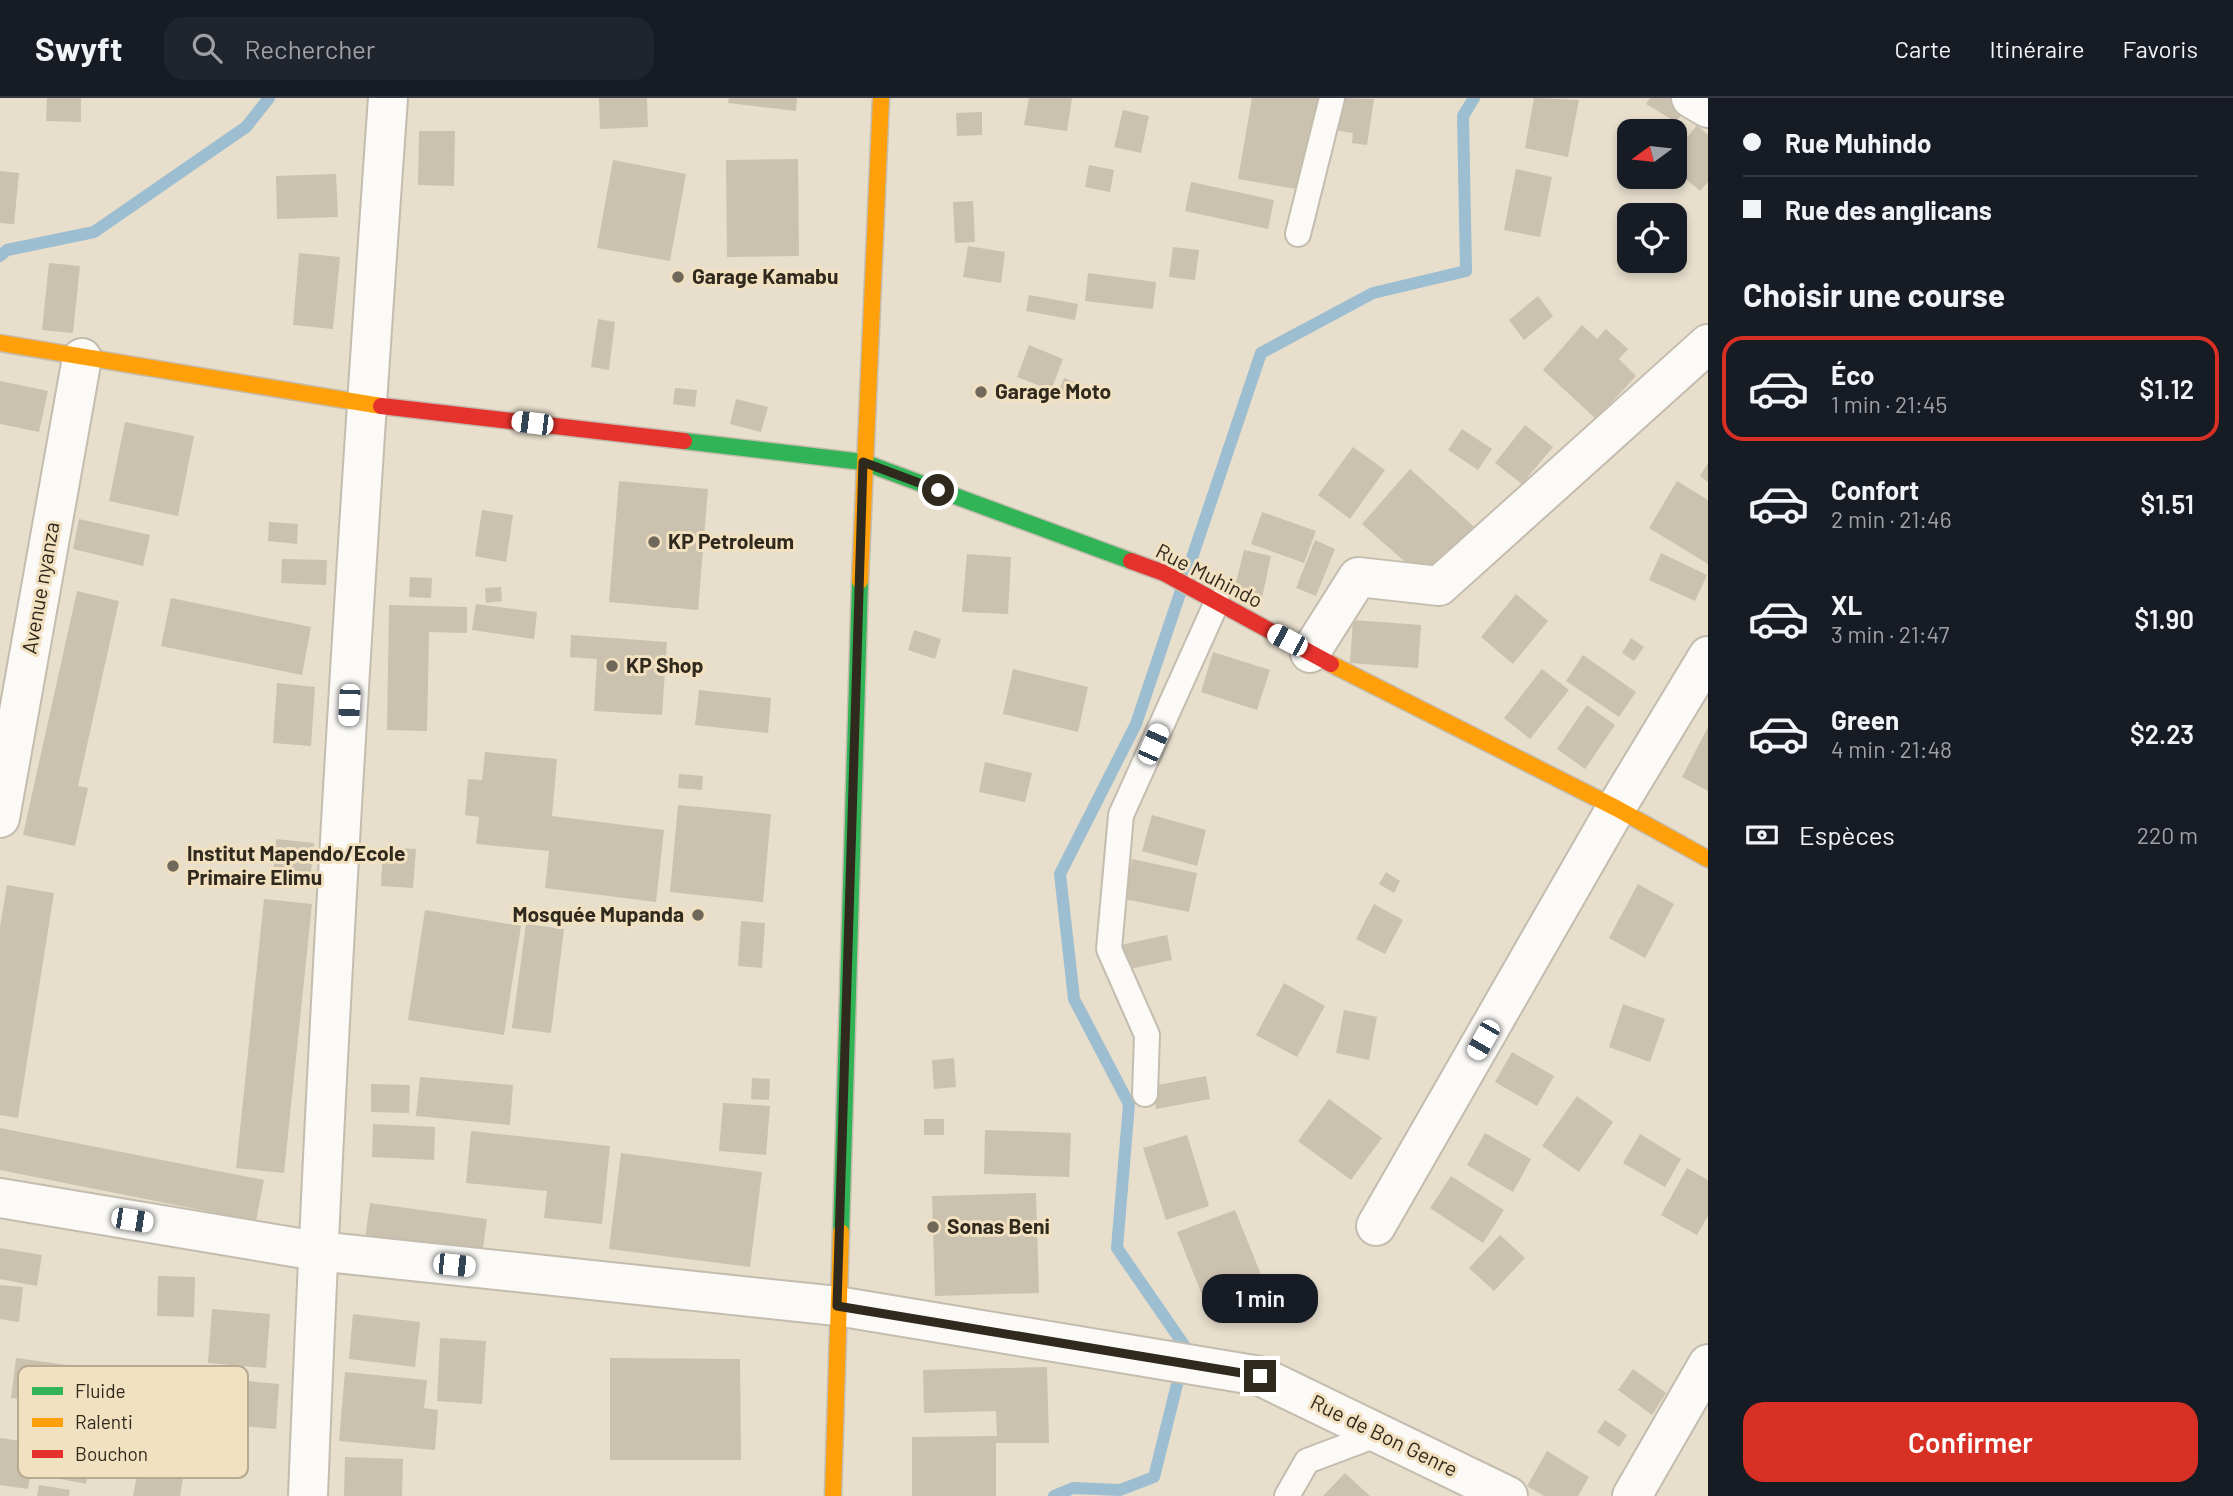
<!DOCTYPE html>
<html lang="fr">
<meta charset="utf-8">
<style>
:root{--surface:#171b24;--page:#20242c;--text:#f1f3f6;--muted:#9ea1a6;--line:#363941;--accent:#d93025}
body{margin:0;font-family:Barlow,sans-serif;background:var(--page);color:var(--text);height:100vh;display:flex;flex-direction:column;font-size:26px;white-space:nowrap}
*{box-sizing:border-box;margin:0}
p{font-size:23px;color:var(--muted)}
.icon{flex:none;width:38px;height:38px;fill:none;stroke:currentColor;stroke-width:2;stroke-linecap:round;stroke-linejoin:round}
.map{position:relative;flex:1;overflow:hidden}
.panel{display:flex;flex-direction:column;background:var(--surface);width:525px}
.panel>*{flex:none}
.hud{display:grid;align-content:center;height:154px;padding:0 35px;background:var(--surface)}
.needle{width:46px;rotate:255deg}
.fabs{position:absolute;left:1617px;top:21px;display:grid;gap:14px}
.fabs a{display:grid;place-items:center;width:70px;height:70px;border-radius:14px;background:var(--surface);box-shadow:0 4px 10px #0003;font-size:35px}
.end{position:absolute;width:32px;height:32px;margin:-16px;border:9px solid #30291d;background:#fff;box-shadow:0 0 0 4px #fff}
.from{border-radius:50%}
.bubble{position:absolute;height:49px;border-radius:21px;background:var(--surface);box-shadow:0 4px 10px #0003;font-size:23px;font-weight:600;line-height:49px;text-align:center}
.car{position:absolute;width:21px;height:42px;margin:-21px -10px;border-radius:9px;box-shadow:0 0 5px 2px #0007;background:linear-gradient(#fff 24%,#345 0 40%,#fff 0 76%,#345 0 86%,#fff 0)}
.hud b{display:flex;align-items:center;gap:24px;height:66px;font-size:26px}
.hud b+b{border-top:2px solid var(--line)}
.hud i{width:18px;height:18px;background:var(--text)}
ul{padding:0;list-style:none}
li{display:flex;align-items:center;gap:21px;height:105px;margin:0 14px 10px;padding:0 21px;border:4px solid transparent;border-radius:21px}
li div{flex:1}
li b{display:block;font-size:26px}
li em{font-style:normal;font-weight:600}
li.current{border-color:var(--accent)}
li>.icon{width:63px;height:63px;stroke-width:1.5}
h2{padding:0 35px;font-size:32px;line-height:84px}
.pay{display:flex;align-items:center;gap:18px;height:77px;padding:0 35px;font-size:26px}
.pay p{margin-inline-start:auto}
.cta{display:flex;gap:14px;margin-top:auto;padding:14px 35px}
.cta a{flex:1;height:80px;border-radius:21px;background:var(--accent);color:#fff;font-size:28px;font-weight:600;line-height:80px;text-align:center}
header{display:flex;align-items:center;gap:42px;box-sizing:border-box;height:98px;padding:0 35px;background:var(--surface);border-bottom:2px solid var(--line)}
header strong{font-size:33px}
nav{display:flex;gap:38px;margin-inline-start:auto;font-size:24px}
.search{width:490px;height:63px;background:var(--page);display:flex;align-items:center;gap:18px;box-sizing:border-box;padding:0 24px;border-radius:21px;color:var(--muted);font-size:26px}
main{display:flex;flex:1;min-height:0}
.map>svg:first-child{display:block}
.lines{fill:none;stroke-linecap:round;stroke-linejoin:round}
.stream{stroke:#9dbed0;stroke-width:12}
.building{fill:#cac1af}
.lane-casing{stroke:#c4bcae;stroke-width:28}
.street-casing{stroke:#c4bcae;stroke-width:42}
.fast-casing{stroke:#c4bcae;stroke-width:19}
.slow-casing{stroke:#c4bcae;stroke-width:19}
.jam-casing{stroke:#c4bcae;stroke-width:19}
.lane{stroke:#fbfaf7;stroke-width:24}
.street{stroke:#fbfaf7;stroke-width:38}
.fast{stroke:#30b455;stroke-width:16}
.slow{stroke:#ff9f0a;stroke-width:16}
.jam{stroke:#e5322d;stroke-width:16}
.route{stroke:#30291d;stroke-width:9}
.poi-dot{fill:#70685a;stroke:#f2e1c1;stroke-width:2.5}
.labels{text-anchor:middle;stroke-width:6;stroke-linejoin:round;paint-order:stroke}
.poi-label{font-size:21px;font-weight:bold;fill:#30291d;stroke:#f2e1c1;text-anchor:start}
.street-label{font-size:21px;fill:#30291d;stroke:#f2e1c1}
.key{fill:#f2e1c1;stroke:#b8aa90;stroke-width:2}
.key-label{font-size:19px;fill:#30291d}
</style>
<header>
<strong>Swyft</strong>
<div class="search"><svg class="icon" aria-label="search" viewBox="0 0 24 24"><circle cx="10" cy="10" r="6"/><path d="M15 15l6 6"/></svg>Rechercher</div>
<nav><a>Carte</a><a>Itinéraire</a><a>Favoris</a></nav>
</header>
<main>
<div class="map">
<svg width="1708" height="1398" viewBox="0 0 1708 1398">
<rect width="100%" height="100%" fill="#e7decc"/>
<g class="lines">
<path class="stream" d="M 0,158 L 7,152 L 94,134 L 246,29 L 269,0
M 1054,1398 L 1073,1390 L 1120,1392 L 1154,1379 L 1186,1250 L 1117,1150 L 1129,1006 L 1074,901 L 1060,776 L 1136,626 L 1261,255 L 1373,195 L 1466,173 L 1463,18 L 1474,0"/>
</g>
<path class="building" d="M 47,0 L 81,0 L 81,24 L 46,23 Z
M 599,0 L 647,0 L 648,29 L 600,31 Z
M 729,0 L 797,0 L 796,13 L 728,5 Z
M 1029,0 L 1072,0 L 1067,33 L 1024,27 Z
M 1252,0 L 1330,0 L 1314,94 L 1238,81 Z
M 1337,0 L 1374,1 L 1367,47 L 1352,45 L 1353,35 L 1332,32 Z
M 1534,0 L 1579,2 L 1568,59 L 1525,50 Z
M 1650,0 L 1673,0 L 1687,8 L 1676,24 L 1646,6 Z
M 1123,12 L 1149,18 L 1141,55 L 1114,49 Z
M 982,14 L 982,37 L 957,38 L 956,15 Z
M 1697,27 L 1708,37 L 1708,84 L 1700,93 L 1675,72 L 1675,54 Z
M 419,33 L 455,33 L 454,88 L 418,87 Z
M 798,61 L 799,158 L 727,159 L 726,62 Z
M 613,62 L 686,76 L 670,163 L 597,150 Z
M 1089,67 L 1114,72 L 1110,94 L 1085,89 Z
M 1516,71 L 1552,79 L 1540,139 L 1504,132 Z
M 0,73 L 19,75 L 14,126 L 0,125 Z
M 336,76 L 338,119 L 277,121 L 276,78 Z
M 1191,84 L 1274,102 L 1268,131 L 1185,113 Z
M 973,103 L 975,144 L 955,145 L 953,104 Z
M 968,148 L 1005,154 L 1001,185 L 963,179 Z
M 1173,149 L 1199,152 L 1195,182 L 1169,179 Z
M 299,155 L 340,159 L 333,231 L 293,227 Z
M 49,165 L 80,168 L 73,235 L 42,232 Z
M 1088,175 L 1156,184 L 1153,211 L 1085,203 Z
M 1029,197 L 1078,206 L 1075,222 L 1026,213 Z
M 1538,198 L 1553,218 L 1524,242 L 1509,222 Z
M 598,221 L 615,224 L 609,272 L 591,269 Z
M 1582,227 L 1597,241 L 1606,231 L 1628,251 L 1619,261 L 1636,278 L 1596,321 L 1543,272 Z
M 1029,247 L 1063,261 L 1051,292 L 1017,279 Z
M 1064,280 L 1084,288 L 1078,304 L 1058,296 Z
M 0,283 L 48,293 L 39,334 L 0,326 Z
M 675,290 L 697,292 L 695,309 L 673,306 Z
M 736,301 L 768,309 L 761,334 L 730,326 Z
M 125,324 L 194,338 L 178,418 L 109,403 Z
M 1525,327 L 1553,349 L 1522,386 L 1495,365 Z
M 1462,331 L 1492,351 L 1478,372 L 1448,352 Z
M 1353,349 L 1385,372 L 1350,421 L 1318,397 Z
M 1708,365 L 1708,384 L 1700,378 Z
M 1410,371 L 1491,444 L 1444,498 L 1362,426 Z
M 619,383 L 708,391 L 698,512 L 609,504 Z
M 1677,383 L 1708,402 L 1708,466 L 1649,430 Z
M 482,412 L 513,417 L 506,464 L 475,458 Z
M 1262,414 L 1316,433 L 1304,465 L 1251,446 Z
M 79,421 L 150,437 L 143,468 L 73,451 Z
M 269,424 L 298,426 L 297,446 L 268,443 Z
M 1315,442 L 1335,451 L 1316,498 L 1296,490 Z
M 1244,452 L 1271,458 L 1262,500 L 1234,493 Z
M 1661,455 L 1707,477 L 1695,503 L 1649,482 Z
M 967,456 L 1011,459 L 1008,516 L 962,514 Z
M 282,461 L 327,462 L 326,487 L 281,485 Z
M 410,479 L 432,480 L 431,500 L 409,499 Z
M 501,489 L 502,503 L 486,505 L 485,490 Z
M 77,493 L 119,503 L 78,688 L 88,690 L 75,748 L 23,737 Z
M 1516,496 L 1548,523 L 1513,566 L 1481,539 Z
M 171,500 L 311,529 L 302,577 L 161,548 Z
M 476,506 L 537,514 L 534,541 L 472,532 Z
M 389,507 L 467,509 L 467,535 L 429,534 L 427,633 L 387,632 Z
M 1353,522 L 1421,527 L 1418,570 L 1350,565 Z
M 914,532 L 941,541 L 935,561 L 908,552 Z
M 571,537 L 667,544 L 662,617 L 594,613 L 597,561 L 570,559 Z
M 1631,540 L 1644,549 L 1634,563 L 1622,555 Z
M 1213,554 L 1270,572 L 1257,612 L 1201,594 Z
M 1583,557 L 1636,594 L 1619,619 L 1566,583 Z
M 1013,571 L 1088,589 L 1078,634 L 1003,616 Z
M 1542,571 L 1569,592 L 1530,641 L 1504,620 Z
M 277,585 L 315,589 L 311,648 L 273,645 Z
M 699,592 L 771,600 L 768,635 L 695,627 Z
M 1587,607 L 1615,627 L 1585,671 L 1557,651 Z
M 1708,629 L 1708,693 L 1682,679 Z
M 485,654 L 557,661 L 552,718 L 664,732 L 656,804 L 545,790 L 549,753 L 476,746 L 479,719 L 465,717 L 468,681 L 482,682 Z
M 985,664 L 1032,675 L 1025,704 L 979,694 Z
M 679,676 L 703,678 L 702,692 L 678,690 Z
M 678,707 L 771,716 L 763,804 L 670,794 Z
M 1152,717 L 1206,732 L 1197,768 L 1142,753 Z
M 276,741 L 314,745 L 310,783 L 273,780 Z
M 383,749 L 416,751 L 413,790 L 381,788 Z
M 1132,761 L 1197,775 L 1189,814 L 1124,801 Z
M 1386,774 L 1400,783 L 1394,795 L 1379,786 Z
M 1638,786 L 1674,806 L 1645,860 L 1609,840 Z
M 7,787 L 54,795 L 18,1020 L 0,1017 L 0,829 Z
M 264,801 L 312,806 L 284,1075 L 236,1070 Z
M 1374,806 L 1403,822 L 1385,856 L 1356,841 Z
M 425,812 L 521,828 L 504,937 L 408,922 Z
M 741,823 L 765,825 L 762,870 L 738,868 Z
M 526,826 L 564,831 L 551,935 L 512,930 Z
M 1167,837 L 1172,862 L 1125,872 L 1120,847 Z
M 1284,885 L 1325,908 L 1297,959 L 1256,937 Z
M 1623,906 L 1665,921 L 1650,964 L 1609,949 Z
M 1344,912 L 1377,919 L 1369,962 L 1336,955 Z
M 1512,954 L 1554,978 L 1537,1008 L 1495,984 Z
M 954,960 L 956,989 L 934,991 L 932,962 Z
M 1206,978 L 1210,1001 L 1156,1011 L 1152,988 Z
M 420,979 L 513,987 L 510,1027 L 416,1018 Z
M 752,980 L 770,981 L 769,1002 L 751,1001 Z
M 371,986 L 410,987 L 409,1015 L 371,1014 Z
M 1577,998 L 1613,1024 L 1579,1074 L 1542,1048 Z
M 1329,1001 L 1382,1040 L 1351,1082 L 1298,1043 Z
M 723,1005 L 770,1008 L 766,1057 L 719,1053 Z
M 924,1021 L 944,1021 L 944,1037 L 924,1037 Z
M 373,1026 L 435,1029 L 434,1062 L 372,1059 Z
M 0,1030 L 264,1082 L 256,1123 L 0,1072 Z
M 985,1032 L 1071,1035 L 1069,1079 L 984,1076 Z
M 471,1033 L 610,1048 L 602,1126 L 544,1120 L 547,1093 L 466,1085 Z
M 1485,1035 L 1531,1061 L 1513,1094 L 1467,1067 Z
M 1640,1036 L 1681,1061 L 1665,1089 L 1623,1065 Z
M 1187,1037 L 1209,1108 L 1166,1122 L 1143,1050 Z
M 621,1055 L 762,1074 L 750,1169 L 609,1151 Z
M 1687,1070 L 1708,1082 L 1708,1118 L 1697,1137 L 1661,1117 Z
M 1451,1078 L 1504,1112 L 1483,1145 L 1430,1110 Z
M 1036,1095 L 1039,1195 L 935,1198 L 932,1098 Z
M 370,1105 L 487,1121 L 482,1157 L 365,1141 Z
M 1235,1112 L 1264,1184 L 1206,1207 L 1177,1134 Z
M 1500,1137 L 1525,1160 L 1494,1193 L 1469,1170 Z
M 0,1150 L 42,1157 L 37,1188 L 0,1181 Z
M 158,1178 L 195,1179 L 194,1219 L 157,1218 Z
M 0,1187 L 23,1189 L 19,1224 L 0,1221 Z
M 212,1211 L 270,1216 L 266,1270 L 208,1265 Z
M 353,1216 L 420,1224 L 415,1269 L 349,1261 Z
M 440,1240 L 486,1243 L 482,1306 L 437,1303 Z
M 16,1260 L 96,1271 L 90,1310 L 11,1300 Z
M 610,1260 L 740,1261 L 741,1362 L 610,1362 Z
M 1047,1269 L 1049,1345 L 996,1345 L 996,1398 L 912,1398 L 912,1339 L 997,1338 L 996,1313 L 924,1315 L 923,1272 Z
M 1633,1271 L 1666,1295 L 1652,1317 L 1618,1292 Z
M 345,1274 L 427,1282 L 424,1310 L 438,1312 L 435,1352 L 339,1343 Z
M 205,1279 L 279,1286 L 276,1331 L 201,1324 Z
M 1605,1322 L 1627,1337 L 1619,1349 L 1597,1334 Z
M 60,1326 L 97,1333 L 86,1386 L 50,1379 Z
M 0,1340 L 35,1345 L 28,1391 L 0,1387 Z
M 143,1344 L 188,1352 L 180,1398 L 133,1398 Z
M 1547,1353 L 1589,1379 L 1578,1398 L 1544,1398 L 1527,1388 Z
M 345,1359 L 403,1361 L 402,1398 L 344,1398 Z
M 1345,1375 L 1370,1398 L 1323,1398 Z
M 39,1387 L 70,1392 L 69,1398 L 37,1398 Z"/>
<g class="lines">
<defs>
<path id="lane" d="M 1298,136 L 1332,0
M 1145,996 L 1147,937 L 1109,851 L 1121,717 L 1217,504
M 1287,1398 L 1307,1363 L 1379,1336"/>
<path id="street" d="M 1691,0 L 1708,10
M 1310,555 L 1358,479 L 1439,488 L 1708,246
M 0,720 L 82,260
M 0,1100 L 317,1153 L 837,1208 L 1260,1278 L 1508,1398
M 1376,1128 L 1616,710 L 1708,558
M 308,1398 C 326,932 355,465 388,0
M 1632,1398 L 1708,1266"/>
<path id="fast" d="M 684,343 L 863,364 L 1131,463
M 841,1134 L 860,483"/>
<path id="slow" d="M 0,245 L 381,308
M 860,483 L 881,0
M 1331,566 L 1616,710 L 1708,761
M 833,1398 L 841,1134"/>
<path id="jam" d="M 381,308 L 684,343
M 1131,463 L 1164,475 L 1331,566"/>
</defs>
<use href="#lane" class="lane-casing"/>
<use href="#street" class="street-casing"/>
<use href="#fast" class="fast-casing"/>
<use href="#slow" class="slow-casing"/>
<use href="#jam" class="jam-casing"/>
<use href="#lane" class="lane"/>
<use href="#street" class="street"/>
<use href="#fast" class="fast"/>
<use href="#slow" class="slow"/>
<use href="#jam" class="jam"/>
</g>
<g class="lines">
<path class="route" d="M 938,392 L 863,364 L 837,1208 L 1260,1278"/>
</g>
<g class="poi-dot">
<circle cx="678" cy="179" r="7"/>
<circle cx="981" cy="294" r="7"/>
<circle cx="654" cy="444" r="7"/>
<circle cx="612" cy="568" r="7"/>
<circle cx="173" cy="768" r="7"/>
<circle cx="698" cy="817" r="7"/>
<circle cx="933" cy="1129" r="7"/>
</g>
<g class="labels">
<g class="poi-label">
<text x="692" y="186">Garage Kamabu</text>
<text x="995" y="301">Garage Moto</text>
<text x="668" y="451">KP Petroleum</text>
<text x="626" y="575">KP Shop</text>
<text x="187" y="763">Institut Mapendo/Ecole<tspan x="187" dy="24">Primaire Elimu</tspan></text>
<text x="684" y="824" text-anchor="end">Mosquée Mupanda</text>
<text x="947" y="1136">Sonas Beni</text>
</g>
<g class="street-label">
<text transform="translate(1209 478) rotate(27)" y="7">Rue Muhindo</text>
<text transform="translate(41 490) rotate(-80)" y="7">Avenue nyanza</text>
<text transform="translate(1384 1338) rotate(26)" y="7">Rue de Bon Genre</text>
</g>
</g>
<rect x="18" y="1268" width="230" height="112" rx="10" class="key"/>
<rect x="32" y="1289" width="31" height="8" fill="#30b455"/>
<rect x="32" y="1320" width="31" height="9" fill="#ff9f0a"/>
<rect x="32" y="1352" width="31" height="8" fill="#e5322d"/>
<g class="key-label">
<text x="75" y="1300">Fluide</text>
<text x="75" y="1331">Ralenti</text>
<text x="75" y="1363">Bouchon</text>
</g>
</svg>
<div class="fabs">
<a><svg class="needle" viewBox="-14 -14 28 28"><path d="M0-13l5 13h-10z" fill="#e53935"/><path d="M0 13l5-13h-10z" fill="#9ea1a6"/></svg></a>
<a><svg class="icon" aria-label="locate" viewBox="0 0 24 24"><circle cx="12" cy="12" r="6"/><path d="M12 2v4M12 18v4M2 12h4M18 12h4"/></svg></a>
</div>
<i class="end from" style="left:938px;top:392px"></i>
<i class="end" style="left:1260px;top:1278px"></i>
<div class="bubble" style="left:1202px;top:1176px;width:116px">1 min</div>
<i class="car" style="left:532px;top:325px;rotate:277deg"></i>
<i class="car" style="left:1287px;top:542px;rotate:298deg"></i>
<i class="car" style="left:349px;top:607px;rotate:183deg"></i>
<i class="car" style="left:1153px;top:646px;rotate:24deg"></i>
<i class="car" style="left:1483px;top:942px;rotate:210deg"></i>
<i class="car" style="left:132px;top:1122px;rotate:99deg"></i>
<i class="car" style="left:454px;top:1167px;rotate:96deg"></i>
</div>
<section class="panel">
<div class="hud">
<b><i class="from"></i>Rue Muhindo</b>
<b><i></i>Rue des anglicans</b>
</div>
<h2>Choisir une course</h2>
<ul>
<li class="current"><svg class="icon" aria-label="car" viewBox="0 0 24 24"><path d="M5 17H2v-5l4-1 3-4h7l3 4 3 1v5h-3M9 17h6M6 11h13"/><circle cx="7" cy="17" r="2"/><circle cx="17" cy="17" r="2"/></svg><div><b>Éco</b><p>1 min · 21:45</p></div><em>$1.12</em></li>
<li><svg class="icon" aria-label="car" viewBox="0 0 24 24"><path d="M5 17H2v-5l4-1 3-4h7l3 4 3 1v5h-3M9 17h6M6 11h13"/><circle cx="7" cy="17" r="2"/><circle cx="17" cy="17" r="2"/></svg><div><b>Confort</b><p>2 min · 21:46</p></div><em>$1.51</em></li>
<li><svg class="icon" aria-label="car" viewBox="0 0 24 24"><path d="M5 17H2v-5l4-1 3-4h7l3 4 3 1v5h-3M9 17h6M6 11h13"/><circle cx="7" cy="17" r="2"/><circle cx="17" cy="17" r="2"/></svg><div><b>XL</b><p>3 min · 21:47</p></div><em>$1.90</em></li>
<li><svg class="icon" aria-label="car" viewBox="0 0 24 24"><path d="M5 17H2v-5l4-1 3-4h7l3 4 3 1v5h-3M9 17h6M6 11h13"/><circle cx="7" cy="17" r="2"/><circle cx="17" cy="17" r="2"/></svg><div><b>Green</b><p>4 min · 21:48</p></div><em>$2.23</em></li>
</ul>
<div class="pay"><svg class="icon" aria-label="cash" viewBox="0 0 24 24"><path d="M3 7h18v10H3z"/><circle cx="12" cy="12" r="2"/></svg>Espèces<p>220 m</p></div>
<div class="cta"><a>Confirmer</a></div>
</section>
</main>
